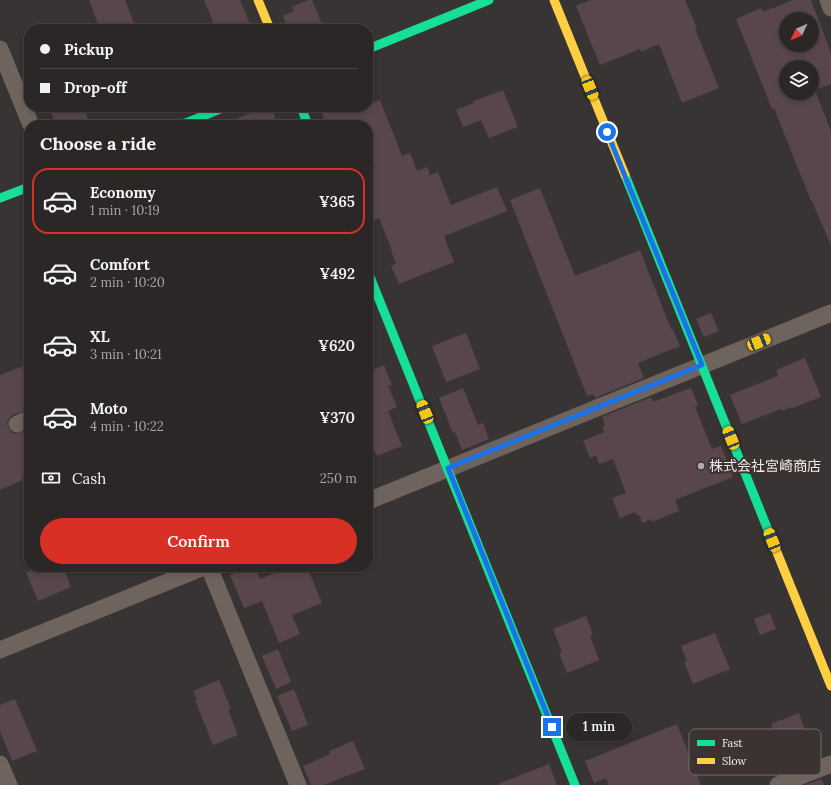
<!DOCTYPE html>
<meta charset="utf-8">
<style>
:root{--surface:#2b2727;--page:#373333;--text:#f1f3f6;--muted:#a6a5a7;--line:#474444;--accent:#d93025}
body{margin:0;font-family:Lora,"Noto Sans JP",serif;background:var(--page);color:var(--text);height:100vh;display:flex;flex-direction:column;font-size:15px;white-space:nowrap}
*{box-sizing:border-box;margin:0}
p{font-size:13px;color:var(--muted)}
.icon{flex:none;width:22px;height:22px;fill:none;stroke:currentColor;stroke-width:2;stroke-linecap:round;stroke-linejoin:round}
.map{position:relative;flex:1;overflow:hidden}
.panel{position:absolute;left:24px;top:120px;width:349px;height:452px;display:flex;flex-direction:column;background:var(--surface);border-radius:16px;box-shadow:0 2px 6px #0003,0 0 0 1px var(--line)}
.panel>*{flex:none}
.hud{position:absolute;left:24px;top:24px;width:349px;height:88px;border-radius:16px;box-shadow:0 2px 6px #0003,0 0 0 1px var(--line);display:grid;align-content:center;height:88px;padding:0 16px;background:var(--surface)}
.needle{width:26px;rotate:226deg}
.buttons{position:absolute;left:779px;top:12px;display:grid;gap:8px}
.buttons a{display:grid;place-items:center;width:40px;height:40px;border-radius:50%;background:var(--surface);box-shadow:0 2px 6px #0003,0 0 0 1px var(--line);font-size:20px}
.end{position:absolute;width:18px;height:18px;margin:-9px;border:5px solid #1a73e8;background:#fff;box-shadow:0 0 0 2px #fff}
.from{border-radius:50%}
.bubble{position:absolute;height:28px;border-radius:14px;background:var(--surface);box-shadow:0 2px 6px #0003,0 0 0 1px var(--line);font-size:13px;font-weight:600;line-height:28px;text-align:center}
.car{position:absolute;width:12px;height:24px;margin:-12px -6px;border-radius:5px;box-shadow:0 0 3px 1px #0007;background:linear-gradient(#f5c518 24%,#345 0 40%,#f5c518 0 76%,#345 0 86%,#f5c518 0)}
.hud b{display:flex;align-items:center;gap:14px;height:38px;font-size:15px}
.hud b+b{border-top:1px solid var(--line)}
.hud i{width:10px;height:10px;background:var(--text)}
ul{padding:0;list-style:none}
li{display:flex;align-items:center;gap:12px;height:66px;margin:0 8px 6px;padding:0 8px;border:2px solid transparent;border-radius:16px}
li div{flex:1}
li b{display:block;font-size:15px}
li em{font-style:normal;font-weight:600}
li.selected{border-color:var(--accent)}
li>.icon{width:36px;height:36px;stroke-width:1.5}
h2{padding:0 16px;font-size:18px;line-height:48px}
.pay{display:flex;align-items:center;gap:10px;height:44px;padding:0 16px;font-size:15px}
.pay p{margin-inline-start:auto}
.button{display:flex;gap:8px;margin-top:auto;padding:8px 16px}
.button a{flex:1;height:46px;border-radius:24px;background:var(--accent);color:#fff;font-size:16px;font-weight:600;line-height:46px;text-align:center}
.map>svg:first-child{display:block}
.building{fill:#58464c;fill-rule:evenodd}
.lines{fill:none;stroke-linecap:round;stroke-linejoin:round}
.street{stroke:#6f635e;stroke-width:17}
.fast{stroke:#16e098;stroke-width:9}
.slow{stroke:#ffcf43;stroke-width:9}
.route{stroke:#1a73e8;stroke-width:5}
.poi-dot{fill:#b2acac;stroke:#3c3231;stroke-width:1.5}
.labels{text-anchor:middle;stroke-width:4;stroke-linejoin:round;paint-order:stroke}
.poi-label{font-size:14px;fill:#f3ecec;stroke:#3c3231;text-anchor:start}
.key{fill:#3c3231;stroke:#736a69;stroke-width:1}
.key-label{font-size:11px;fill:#f3ecec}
</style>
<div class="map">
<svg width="831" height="785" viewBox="0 0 831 785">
<rect width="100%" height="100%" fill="#393434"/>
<path class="building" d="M 89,0 L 125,0 L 136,29 L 100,29 Z
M 204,0 L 240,0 L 252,29 L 216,29 Z
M 308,0 L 312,0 L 324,29 L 288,29 L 283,16 L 294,11 L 292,7 Z
M 590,0 L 685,0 L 697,28 L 695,29 L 719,88 L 682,103 L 659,44 L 641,52 L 640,49 L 600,65 L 576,6 Z
M 793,0 L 811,0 L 831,53 L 831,84 L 815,90 L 831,131 L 831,245 L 812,201 L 811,201 L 774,108 L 772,109 L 736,19 L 761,8 L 763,12 ZM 786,19 L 812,19 L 812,45 L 786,45 ZM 786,67 L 812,67 L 812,93 L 786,93 Z
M 503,90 L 518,127 L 489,138 L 481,120 L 463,127 L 456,110 L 474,103 L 474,101 Z
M 380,100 L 402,156 L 410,153 L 417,171 L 427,167 L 430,175 L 438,172 L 451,205 L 497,187 L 507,211 L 444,236 L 454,262 L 399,284 L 391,266 L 396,264 L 391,250 L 392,250 L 379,218 L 375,220 L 368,201 L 368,199 L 374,197 L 368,182 L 368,169 L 375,166 L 368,149 L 368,125 L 320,125 L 320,123 L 325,121 L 320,107 L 346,107 L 348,112 L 361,107 L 368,107 L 368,104 Z
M 49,107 L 83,107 L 89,121 L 78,125 L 56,125 Z
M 264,107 L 271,107 L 278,125 L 222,125 Z
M 540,188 L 575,276 L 640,250 L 671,329 L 673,329 L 680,346 L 638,363 L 644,378 L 595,398 L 593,394 L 587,396 L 510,200 Z
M 711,313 L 719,331 L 704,337 L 696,319 Z
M 466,333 L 480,369 L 446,382 L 432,346 Z
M 805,358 L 821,397 L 792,408 L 791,407 L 782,411 L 781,409 L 742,424 L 730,395 L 778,376 L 776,370 Z
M 29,364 L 29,387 L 23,389 L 29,405 L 29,409 L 13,415 L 9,418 L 7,423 L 8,427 L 11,432 L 15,434 L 29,430 L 29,473 L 21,476 L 23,480 L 0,490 L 0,375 Z
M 384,365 L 392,385 L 388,386 L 397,407 L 388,411 L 402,446 L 377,456 L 368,435 L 368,372 Z
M 463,388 L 478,425 L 483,423 L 489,439 L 462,450 L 455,432 L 453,433 L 439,398 Z
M 691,388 L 698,405 L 695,407 L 712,449 L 721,446 L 733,477 L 675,500 L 679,511 L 661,518 L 652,522 L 651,519 L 643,523 L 639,515 L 637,515 L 635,512 L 620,518 L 612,498 L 626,493 L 613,459 L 599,464 L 596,456 L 590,458 L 583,441 L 604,432 L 602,427 L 605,426 L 602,417 L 651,397 L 653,402 Z
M 40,567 L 63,567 L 71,587 L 38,601 L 26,572 Z
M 251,567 L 256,567 L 260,579 L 289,567 L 307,567 L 322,603 L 292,615 L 300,634 L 279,643 L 262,601 L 244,608 L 230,575 Z
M 770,613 L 776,629 L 760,635 L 754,619 Z
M 586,616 L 593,635 L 590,636 L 599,660 L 567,673 L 559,653 L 562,652 L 553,629 Z
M 715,633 L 730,669 L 693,684 L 684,662 L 687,661 L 681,646 Z
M 278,649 L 291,682 L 276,689 L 262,656 Z
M 219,680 L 231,709 L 228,710 L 238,735 L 213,745 L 195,700 L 197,700 L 193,691 Z
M 294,689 L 308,725 L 292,731 L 277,696 Z
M 15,699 L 37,751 L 12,761 L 0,731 L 0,705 Z
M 799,713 L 807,735 L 803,736 L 813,760 L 786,771 L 783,764 L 762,772 L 753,752 L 775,743 L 770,733 L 774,732 L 771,724 Z
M 677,724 L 701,785 L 609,785 L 606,778 L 594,783 L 585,761 Z
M 353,741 L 365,769 L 324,785 L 311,785 L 303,766 L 330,754 L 329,751 Z
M 549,764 L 557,785 L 499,785 L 498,784 Z
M 821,779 L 824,785 L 805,785 Z"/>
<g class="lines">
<path class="street" d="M 828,0 L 831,8
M 0,49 L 31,125
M 17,424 L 29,419
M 368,501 L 831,313
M 209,567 L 298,785
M 0,650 L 204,567
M 0,764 L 9,785
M 778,785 L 831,764"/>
<path class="fast" d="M 368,49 L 489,0
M 301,107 L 308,125
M 181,125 L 225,107
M 625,175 L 772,540
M 0,198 L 29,187
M 368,272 L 575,785"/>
<path class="slow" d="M 258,0 L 270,29
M 554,0 L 625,175
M 772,540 L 831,686"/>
</g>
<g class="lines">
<path class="route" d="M 552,727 L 448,468 L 702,365 L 607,132"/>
</g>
<circle class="poi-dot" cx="701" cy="466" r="4"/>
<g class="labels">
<g class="poi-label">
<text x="709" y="471">株式会社宮崎商店</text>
</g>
</g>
<rect x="689" y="729" width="132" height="46" rx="6" class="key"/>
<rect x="697" y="740" width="18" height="6" fill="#16e098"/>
<rect x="697" y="758" width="18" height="6" fill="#ffcf43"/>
<g class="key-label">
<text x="722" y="747">Fast</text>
<text x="722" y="765">Slow</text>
</g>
</svg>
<div class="buttons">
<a><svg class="needle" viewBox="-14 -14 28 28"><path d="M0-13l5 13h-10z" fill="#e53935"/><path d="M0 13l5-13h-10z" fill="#a6a5a7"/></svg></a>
<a><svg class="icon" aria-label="layers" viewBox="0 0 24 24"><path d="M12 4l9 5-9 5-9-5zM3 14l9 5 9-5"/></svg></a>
</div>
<i class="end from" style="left:607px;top:132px"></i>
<i class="end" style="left:552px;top:727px"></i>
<div class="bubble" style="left:566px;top:713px;width:66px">1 min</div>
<i class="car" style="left:590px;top:88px;rotate:158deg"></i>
<i class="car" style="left:759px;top:342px;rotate:68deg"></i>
<i class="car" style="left:425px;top:412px;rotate:338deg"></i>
<i class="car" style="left:731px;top:438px;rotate:338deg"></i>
<i class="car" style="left:772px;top:540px;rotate:338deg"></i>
<div class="hud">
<b><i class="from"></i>Pickup</b>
<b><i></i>Drop-off</b>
</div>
<section class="panel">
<h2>Choose a ride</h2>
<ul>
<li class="selected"><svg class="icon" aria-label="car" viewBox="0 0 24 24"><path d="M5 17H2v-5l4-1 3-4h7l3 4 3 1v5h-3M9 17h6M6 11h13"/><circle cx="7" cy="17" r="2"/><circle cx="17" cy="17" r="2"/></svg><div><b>Economy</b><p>1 min · 10:19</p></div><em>¥365</em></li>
<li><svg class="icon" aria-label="car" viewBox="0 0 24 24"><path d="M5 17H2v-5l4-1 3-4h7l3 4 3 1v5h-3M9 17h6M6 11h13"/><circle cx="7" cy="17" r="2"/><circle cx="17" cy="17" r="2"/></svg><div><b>Comfort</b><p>2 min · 10:20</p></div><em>¥492</em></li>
<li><svg class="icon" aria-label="car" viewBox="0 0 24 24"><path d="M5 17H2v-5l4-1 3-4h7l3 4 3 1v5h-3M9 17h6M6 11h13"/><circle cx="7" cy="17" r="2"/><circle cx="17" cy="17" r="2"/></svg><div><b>XL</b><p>3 min · 10:21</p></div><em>¥620</em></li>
<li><svg class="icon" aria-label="car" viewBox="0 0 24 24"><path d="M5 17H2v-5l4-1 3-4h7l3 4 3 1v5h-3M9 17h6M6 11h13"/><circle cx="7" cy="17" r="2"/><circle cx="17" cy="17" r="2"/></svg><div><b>Moto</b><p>4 min · 10:22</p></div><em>¥370</em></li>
</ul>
<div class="pay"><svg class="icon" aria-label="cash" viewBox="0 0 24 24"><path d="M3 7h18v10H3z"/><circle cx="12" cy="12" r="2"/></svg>Cash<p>250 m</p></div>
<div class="button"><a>Confirm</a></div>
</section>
</div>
